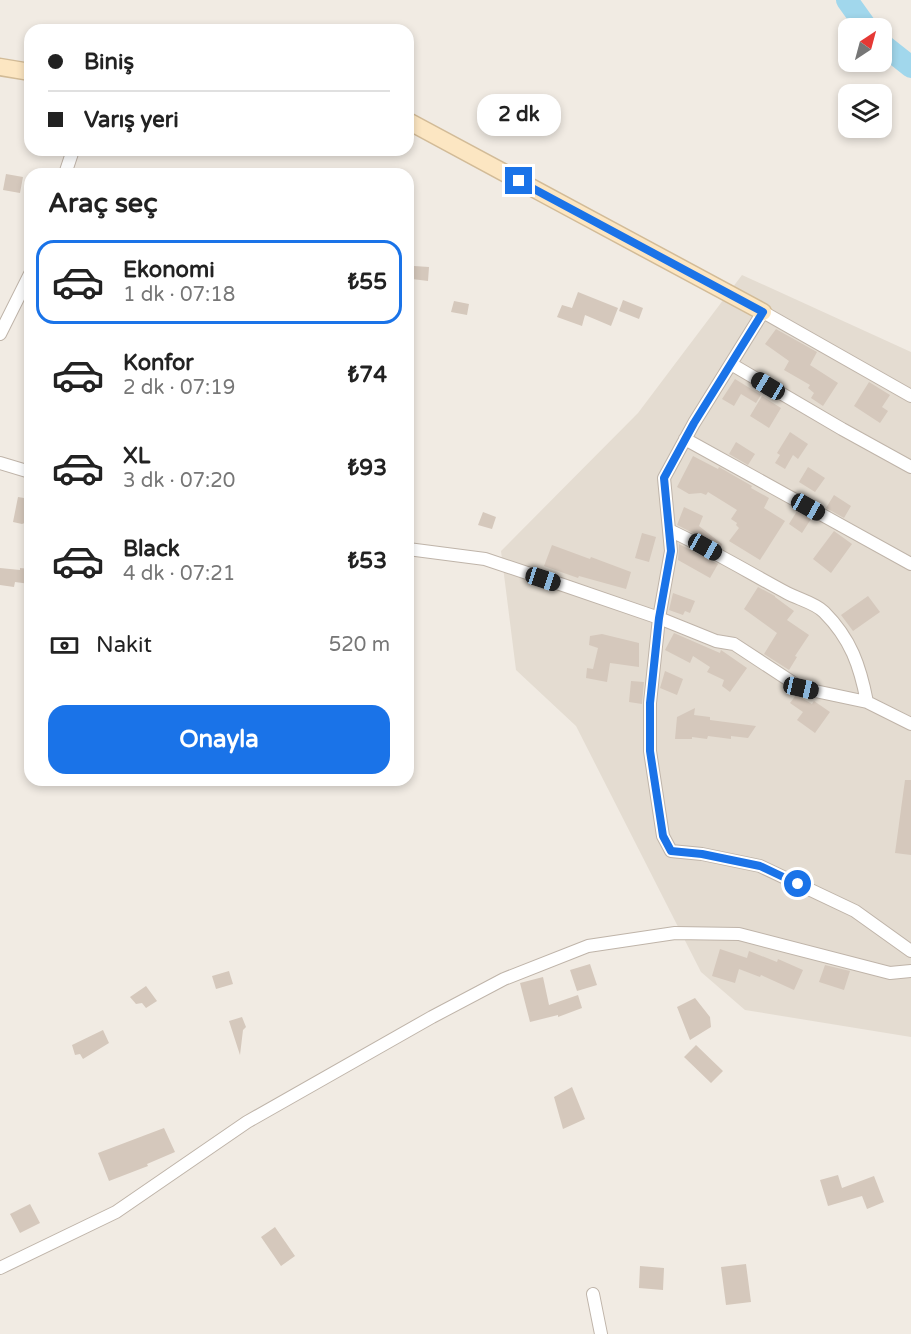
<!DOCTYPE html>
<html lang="tr">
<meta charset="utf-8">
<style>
:root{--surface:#fff;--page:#f6f6f6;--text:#222;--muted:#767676;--line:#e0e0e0;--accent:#1a73e8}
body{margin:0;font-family:"Varela Round",sans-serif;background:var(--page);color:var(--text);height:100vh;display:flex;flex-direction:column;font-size:22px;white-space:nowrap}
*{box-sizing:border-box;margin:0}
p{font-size:20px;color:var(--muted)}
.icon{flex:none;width:33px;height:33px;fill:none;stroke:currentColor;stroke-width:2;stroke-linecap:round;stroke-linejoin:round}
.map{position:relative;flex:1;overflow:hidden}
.drawer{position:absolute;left:24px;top:168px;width:390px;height:618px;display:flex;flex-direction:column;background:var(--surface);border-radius:18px;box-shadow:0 3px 9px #0003}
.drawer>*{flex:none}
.guide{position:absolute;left:24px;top:24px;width:390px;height:132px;border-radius:18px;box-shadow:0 3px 9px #0003;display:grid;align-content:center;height:132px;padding:0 24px;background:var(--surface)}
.needle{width:39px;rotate:36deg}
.tools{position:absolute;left:838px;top:18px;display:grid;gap:12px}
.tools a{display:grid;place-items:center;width:54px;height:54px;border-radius:12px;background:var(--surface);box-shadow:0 3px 9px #0003;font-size:30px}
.end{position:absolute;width:27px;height:27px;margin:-14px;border:8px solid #1a73e8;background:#fff;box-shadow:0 0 0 3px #fff}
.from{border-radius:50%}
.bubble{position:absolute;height:42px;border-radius:18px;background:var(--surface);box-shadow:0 3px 9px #0003;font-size:20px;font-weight:700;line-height:42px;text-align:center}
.car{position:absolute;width:18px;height:36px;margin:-18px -9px;border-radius:8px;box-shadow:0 0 4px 2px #0007;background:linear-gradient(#222 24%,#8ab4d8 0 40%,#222 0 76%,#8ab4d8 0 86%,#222 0)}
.guide b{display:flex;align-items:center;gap:21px;height:57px;font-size:22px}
.guide b+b{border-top:2px solid var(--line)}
.guide i{width:15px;height:15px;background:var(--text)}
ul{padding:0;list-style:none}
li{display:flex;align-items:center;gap:18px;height:84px;margin:0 12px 9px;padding:0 12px;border:3px solid transparent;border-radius:18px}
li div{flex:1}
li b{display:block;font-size:22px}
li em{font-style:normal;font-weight:700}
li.selected{border-color:var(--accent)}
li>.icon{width:54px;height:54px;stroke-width:1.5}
h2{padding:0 24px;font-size:27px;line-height:72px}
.pay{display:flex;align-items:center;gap:15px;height:66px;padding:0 24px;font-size:22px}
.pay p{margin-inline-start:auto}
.action{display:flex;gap:12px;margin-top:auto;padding:12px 24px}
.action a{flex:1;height:69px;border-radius:18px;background:var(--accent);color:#fff;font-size:24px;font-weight:700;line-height:69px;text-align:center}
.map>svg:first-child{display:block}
.residential{fill:#e4dcd1}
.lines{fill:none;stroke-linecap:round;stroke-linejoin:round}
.river{stroke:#a1d7ec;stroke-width:22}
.building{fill:#d5c8bc}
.street-casing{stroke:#bfb4a9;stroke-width:14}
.secondary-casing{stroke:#d2bb97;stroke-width:19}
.street{stroke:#fff;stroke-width:12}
.secondary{stroke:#fce6c2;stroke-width:16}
.route{stroke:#1a73e8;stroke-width:8}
</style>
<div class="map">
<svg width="911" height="1334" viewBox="0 0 911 1334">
<rect width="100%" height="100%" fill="#f1ebe3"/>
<path class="residential" d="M 742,275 L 911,352 L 911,1037 L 745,1010 L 701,972 L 576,726 L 516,670 L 501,551 L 638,413 Z"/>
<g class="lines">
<path class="river" d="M 847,0 L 867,28
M 882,44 L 911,67"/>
</g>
<path class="building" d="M 6,174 L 23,177 L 20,193 L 3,190 Z
M 414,266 L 429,267 L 428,281 L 412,279 Z
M 578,292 L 618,308 L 611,326 L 585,315 L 582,326 L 557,317 L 562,305 L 572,308 Z
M 623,300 L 643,308 L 639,319 L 619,311 Z
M 454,301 L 469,304 L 467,315 L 451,312 Z
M 776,329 L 817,352 L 810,365 L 838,383 L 823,406 L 811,398 L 814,393 L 808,388 L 810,385 L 784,370 L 789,361 L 765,344 Z
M 735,379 L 761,395 L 756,403 L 741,394 L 734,406 L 722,399 Z
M 869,382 L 890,395 L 882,407 L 888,411 L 880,423 L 854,406 Z
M 762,396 L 781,408 L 769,428 L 750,416 Z
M 790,432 L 808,444 L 798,459 L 793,455 L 785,469 L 775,463 L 780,455 L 777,453 Z
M 736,442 L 755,454 L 748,465 L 729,454 Z
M 693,456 L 718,469 L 719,467 L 752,486 L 751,488 L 769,498 L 764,508 L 785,521 L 760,560 L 729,541 L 739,528 L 736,525 L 737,523 L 731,519 L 737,510 L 708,492 L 706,495 L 701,493 L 689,494 L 677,487 Z
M 808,467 L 825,478 L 815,492 L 799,482 Z
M 834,495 L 851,506 L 844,518 L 826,508 Z
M 18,497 L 30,499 L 30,521 L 22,524 L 13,522 Z
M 684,507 L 703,516 L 699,526 L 722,544 L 721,547 L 677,525 Z
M 797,511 L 811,519 L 802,533 L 789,524 Z
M 483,512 L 496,517 L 492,529 L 478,525 Z
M 834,531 L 852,544 L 831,573 L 813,559 Z
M 642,533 L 656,537 L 649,562 L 635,558 Z
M 679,544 L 718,564 L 710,578 L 678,560 Z
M 552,545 L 590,559 L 591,557 L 631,572 L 626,589 L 579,576 L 578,578 L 544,566 Z
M 0,568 L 20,570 L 20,568 L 30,569 L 30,584 L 15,582 L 14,587 L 0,585 Z
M 758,587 L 775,596 L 775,597 L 794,611 L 787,620 L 809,635 L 795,656 L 797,657 L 789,670 L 764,654 L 777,633 L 744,609 Z
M 673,593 L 695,601 L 690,613 L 685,611 L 683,615 L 669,610 Z
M 868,596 L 880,612 L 853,631 L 841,615 Z
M 674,633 L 720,653 L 721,650 L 747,668 L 730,692 L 722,686 L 724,680 L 707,672 L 710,667 L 693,656 L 690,663 L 665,650 Z
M 602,634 L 639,643 L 639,667 L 610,663 L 607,682 L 586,678 L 587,668 L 593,669 L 598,648 L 589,645 L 590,636 Z
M 665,671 L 683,679 L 677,695 L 660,688 Z
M 631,681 L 644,682 L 642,704 L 629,702 Z
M 796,695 L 812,704 L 814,701 L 830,712 L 815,733 L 797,720 L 803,712 L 790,703 Z
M 695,708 L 694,715 L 710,717 L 710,720 L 756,726 L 748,738 L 731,736 L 731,739 L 708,736 L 707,739 L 692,737 L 692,739 L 675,739 L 677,717 Z
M 905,780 L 911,780 L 911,855 L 895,853 Z
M 720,949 L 747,958 L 749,951 L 777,962 L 778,959 L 803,970 L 794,990 L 761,975 L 760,977 L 739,969 L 735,983 L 712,976 Z
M 590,964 L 597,985 L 577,991 L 570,970 Z
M 825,965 L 850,971 L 844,990 L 819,982 Z
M 229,971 L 233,984 L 216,989 L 212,976 Z
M 543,977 L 549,1005 L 578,995 L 582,1008 L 558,1017 L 558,1015 L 530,1022 L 520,983 Z
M 146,986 L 157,1001 L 146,1008 L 142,1003 L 136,1004 L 130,997 Z
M 695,998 L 710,1017 L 711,1027 L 690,1040 L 677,1007 Z
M 242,1017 L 246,1027 L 243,1030 L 240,1055 L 229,1021 Z
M 103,1030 L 109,1043 L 83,1059 L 80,1054 L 75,1055 L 72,1045 Z
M 696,1045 L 723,1071 L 711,1083 L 684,1057 Z
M 572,1087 L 585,1119 L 563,1129 L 554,1097 Z
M 164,1128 L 175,1152 L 147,1164 L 148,1166 L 109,1181 L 98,1153 Z
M 838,1175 L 842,1188 L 874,1176 L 884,1202 L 867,1209 L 862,1196 L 828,1206 L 820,1180 Z
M 30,1204 L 40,1223 L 20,1233 L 10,1214 Z
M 275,1227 L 295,1256 L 281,1266 L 261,1237 Z
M 746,1264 L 751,1302 L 726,1305 L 721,1267 Z
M 640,1266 L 664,1268 L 663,1290 L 639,1288 Z"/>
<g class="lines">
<defs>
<path id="street" d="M 65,174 L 73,150
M 0,334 L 30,274
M 731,364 L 842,429 L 911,467
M 911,396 L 763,312 L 694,423 L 664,478 L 671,551 L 659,618 L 650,703 L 650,751 L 663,836 L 671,851 L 702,854 L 760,866 L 855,911 L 911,951
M 685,439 L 911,564
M 0,463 L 30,472
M 408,549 L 485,559 L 563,585 L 659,618 L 716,641 L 734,644 L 801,688 L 867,702 C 860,666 851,639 824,612 C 815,603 798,599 787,593 C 748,572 710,549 669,530
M 867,702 L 911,724
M 0,1268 L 116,1212 L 247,1122 L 432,1017 L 504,979 L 588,946 L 675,933 L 739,934 L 890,973 L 911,971
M 593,1294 L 601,1334"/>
<path id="secondary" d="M 0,67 L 30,72
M 408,121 L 763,312"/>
</defs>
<use href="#street" class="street-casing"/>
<use href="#secondary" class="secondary-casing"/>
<use href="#street" class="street"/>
<use href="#secondary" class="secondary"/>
</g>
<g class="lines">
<path class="route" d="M 519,181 L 763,312 L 694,423 L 664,478 L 671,551 L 659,618 L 650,703 L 650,751 L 663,836 L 671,851 L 702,854 L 760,866 L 798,884"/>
</g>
</svg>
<div class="tools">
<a><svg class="needle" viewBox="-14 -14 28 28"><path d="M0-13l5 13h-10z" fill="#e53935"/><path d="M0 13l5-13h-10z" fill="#767676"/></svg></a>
<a><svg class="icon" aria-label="layers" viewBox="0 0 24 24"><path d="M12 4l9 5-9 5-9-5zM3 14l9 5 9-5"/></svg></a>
</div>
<i class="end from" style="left:798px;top:884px"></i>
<i class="end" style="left:519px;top:181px"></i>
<div class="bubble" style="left:477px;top:94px;width:84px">2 dk</div>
<i class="car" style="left:768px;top:386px;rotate:301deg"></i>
<i class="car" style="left:808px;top:507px;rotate:119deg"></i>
<i class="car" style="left:705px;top:547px;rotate:119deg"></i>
<i class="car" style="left:543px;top:579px;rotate:108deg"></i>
<i class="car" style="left:801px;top:688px;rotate:103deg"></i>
<div class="guide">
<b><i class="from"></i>Biniş</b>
<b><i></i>Varış yeri</b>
</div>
<section class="drawer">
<h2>Araç seç</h2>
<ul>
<li class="selected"><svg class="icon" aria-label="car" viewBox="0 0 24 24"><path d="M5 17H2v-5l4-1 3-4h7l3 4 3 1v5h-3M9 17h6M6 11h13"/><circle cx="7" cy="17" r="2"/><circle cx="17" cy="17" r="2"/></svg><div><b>Ekonomi</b><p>1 dk · 07:18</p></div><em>₺55</em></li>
<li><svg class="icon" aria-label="car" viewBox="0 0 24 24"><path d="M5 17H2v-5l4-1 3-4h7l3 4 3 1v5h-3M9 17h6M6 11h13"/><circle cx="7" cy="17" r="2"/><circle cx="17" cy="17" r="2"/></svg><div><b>Konfor</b><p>2 dk · 07:19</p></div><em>₺74</em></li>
<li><svg class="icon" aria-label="car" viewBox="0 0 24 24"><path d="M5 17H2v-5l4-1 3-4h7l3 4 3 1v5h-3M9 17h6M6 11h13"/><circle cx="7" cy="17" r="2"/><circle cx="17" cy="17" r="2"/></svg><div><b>XL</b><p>3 dk · 07:20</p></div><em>₺93</em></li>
<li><svg class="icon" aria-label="car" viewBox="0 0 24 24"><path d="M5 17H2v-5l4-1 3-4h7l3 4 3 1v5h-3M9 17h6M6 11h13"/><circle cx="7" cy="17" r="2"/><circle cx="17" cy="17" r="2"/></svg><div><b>Black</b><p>4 dk · 07:21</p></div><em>₺53</em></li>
</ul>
<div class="pay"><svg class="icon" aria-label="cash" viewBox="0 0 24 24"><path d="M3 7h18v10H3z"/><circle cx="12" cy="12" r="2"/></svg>Nakit<p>520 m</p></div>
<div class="action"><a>Onayla</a></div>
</section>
</div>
